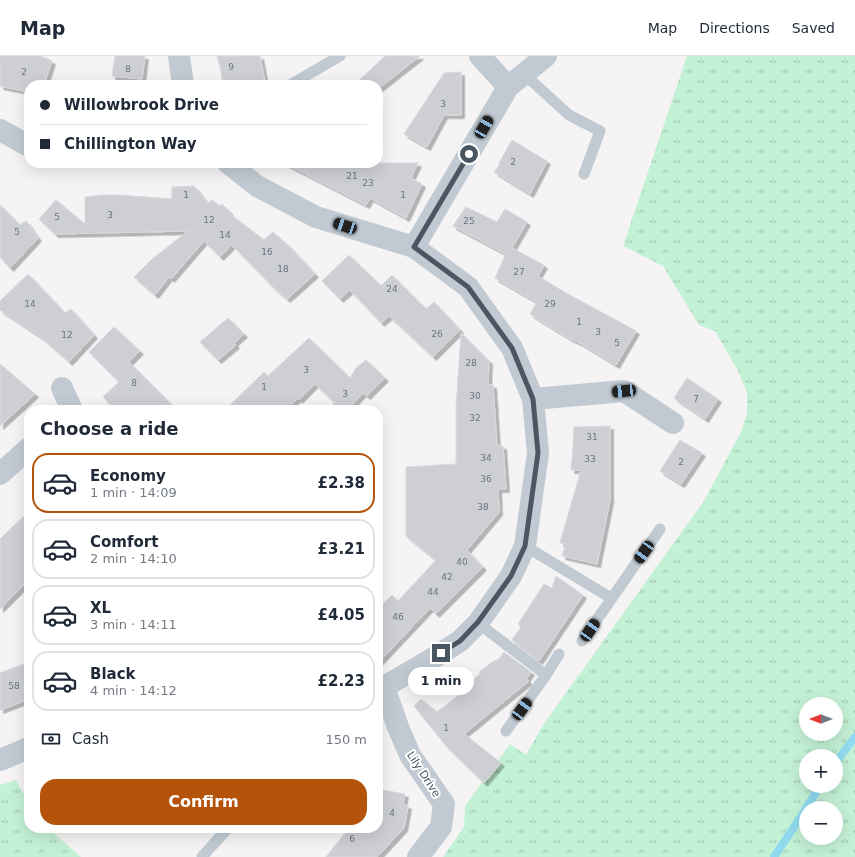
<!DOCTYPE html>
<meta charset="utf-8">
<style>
:root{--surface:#fff;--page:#f6f6f7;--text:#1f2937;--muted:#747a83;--line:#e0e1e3;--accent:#b45309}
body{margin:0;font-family:"DejaVu Sans",sans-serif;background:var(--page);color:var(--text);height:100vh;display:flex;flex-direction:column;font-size:15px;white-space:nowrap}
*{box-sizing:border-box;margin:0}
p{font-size:13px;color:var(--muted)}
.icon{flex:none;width:22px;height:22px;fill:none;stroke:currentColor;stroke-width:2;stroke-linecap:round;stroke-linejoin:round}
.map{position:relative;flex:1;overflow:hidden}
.sheet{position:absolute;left:24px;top:349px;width:359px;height:428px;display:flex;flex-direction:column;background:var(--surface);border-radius:16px;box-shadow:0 4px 16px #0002}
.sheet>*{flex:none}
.top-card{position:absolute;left:24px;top:24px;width:359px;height:88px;border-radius:16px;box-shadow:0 4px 16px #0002;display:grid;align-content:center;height:88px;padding:0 16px;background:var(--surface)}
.needle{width:26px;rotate:270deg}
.tools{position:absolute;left:799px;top:641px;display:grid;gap:8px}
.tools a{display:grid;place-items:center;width:44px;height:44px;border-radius:50%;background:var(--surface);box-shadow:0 4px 16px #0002;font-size:20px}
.end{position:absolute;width:18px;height:18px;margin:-9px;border:5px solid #4a5661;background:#fff;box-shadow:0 0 0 2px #fff}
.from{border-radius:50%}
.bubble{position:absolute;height:28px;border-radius:14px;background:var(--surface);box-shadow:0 4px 16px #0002;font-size:13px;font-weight:700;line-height:28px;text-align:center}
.car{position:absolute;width:12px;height:24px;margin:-12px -6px;border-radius:5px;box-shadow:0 0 3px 1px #0007;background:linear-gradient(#222 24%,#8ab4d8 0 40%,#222 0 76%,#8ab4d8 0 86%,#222 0)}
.top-card b{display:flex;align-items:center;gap:14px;height:38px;font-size:15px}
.top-card b+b{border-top:1px solid var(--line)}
.top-card i{width:10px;height:10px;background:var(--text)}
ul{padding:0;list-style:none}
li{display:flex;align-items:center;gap:12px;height:60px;margin:0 8px 6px;padding:0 8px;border:2px solid var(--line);border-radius:16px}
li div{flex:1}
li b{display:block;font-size:15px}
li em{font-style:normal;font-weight:700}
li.on{border-color:var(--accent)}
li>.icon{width:36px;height:36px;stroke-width:1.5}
h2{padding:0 16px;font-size:18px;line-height:48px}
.pay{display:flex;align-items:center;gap:10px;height:44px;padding:0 16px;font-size:15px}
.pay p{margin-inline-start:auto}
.button{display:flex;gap:8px;margin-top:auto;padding:8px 16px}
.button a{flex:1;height:46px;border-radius:16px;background:var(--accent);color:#fff;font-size:16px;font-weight:700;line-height:46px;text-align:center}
header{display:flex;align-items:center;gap:24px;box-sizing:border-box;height:56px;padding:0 20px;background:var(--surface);border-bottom:1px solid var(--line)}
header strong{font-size:19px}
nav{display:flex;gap:22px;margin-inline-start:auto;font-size:14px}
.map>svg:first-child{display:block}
.park{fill:url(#park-tufts);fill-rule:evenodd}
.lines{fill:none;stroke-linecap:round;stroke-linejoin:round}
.stream{stroke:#90daee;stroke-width:8}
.building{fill:#cdcfd5;stroke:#d7d9de;filter:url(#shadow)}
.lane{stroke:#c1cad2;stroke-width:11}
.street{stroke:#c1cad2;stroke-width:22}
.route{stroke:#4a5661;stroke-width:5}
.labels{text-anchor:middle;stroke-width:4;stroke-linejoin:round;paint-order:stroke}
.number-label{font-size:9px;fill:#6b747e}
.street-label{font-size:11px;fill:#4a5661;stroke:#fff}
</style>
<header>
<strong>Map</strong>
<nav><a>Map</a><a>Directions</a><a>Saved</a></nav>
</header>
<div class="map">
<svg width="855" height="801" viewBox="0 0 855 801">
<defs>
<pattern id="park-tufts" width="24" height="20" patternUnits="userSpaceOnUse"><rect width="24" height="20" fill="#c3f1d5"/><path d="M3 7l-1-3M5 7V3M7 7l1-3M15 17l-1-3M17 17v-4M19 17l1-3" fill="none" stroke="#a0c6b0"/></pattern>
<filter id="shadow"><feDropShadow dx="3.5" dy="3.5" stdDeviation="0" flood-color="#0004"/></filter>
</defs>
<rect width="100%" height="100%" fill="#f5f3f3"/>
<path class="park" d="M 687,0 L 855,0 L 855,801 L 443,801 L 464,771 L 465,750 L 510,688 L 526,699 L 543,669 L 704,445 L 741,376 L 747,357 L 747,336 L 738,315 L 715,275 L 699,269 L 663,210 L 623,190 ZM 806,648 L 836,648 L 836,678 L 806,678 ZM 806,700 L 836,700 L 836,730 L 806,730 ZM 806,752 L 836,752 L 836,782 L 806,782 Z
M 16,724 L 29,748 L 29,772 L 48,772 L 81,801 L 0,801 L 0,729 Z"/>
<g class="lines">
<path class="stream" d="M 836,706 L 855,681
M 806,752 L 820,730
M 774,801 L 806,753"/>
</g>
<path class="building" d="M 0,0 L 40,0 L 52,5 L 44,29 L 29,29 L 29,36 L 0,30 Z
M 115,0 L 145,0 L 142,23 L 112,20 Z
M 217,0 L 260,0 L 265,26 L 254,29 L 223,29 L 221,15 Z
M 385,0 L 420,0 L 378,33 L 378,29 L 354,29 Z
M 461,16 L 461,59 L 444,59 L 427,91 L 404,78 L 444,17 Z
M 512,84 L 547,105 L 530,138 L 494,116 L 500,108 L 499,107 Z
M 284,107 L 418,107 L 411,122 L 422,128 L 406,162 L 370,142 L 366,149 Z
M 194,130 L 208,148 L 212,144 L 220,150 L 222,148 L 230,156 L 229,157 L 264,184 L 273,176 L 290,191 L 315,218 L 287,243 L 276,234 L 232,189 L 220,201 L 204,185 L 171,223 L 169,221 L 155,239 L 134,221 L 151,204 L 188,175 L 55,178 L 39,163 L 56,144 L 85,168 L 85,141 L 103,139 L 119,139 L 172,143 L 172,131 Z
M 0,149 L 20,169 L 26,165 L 38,182 L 10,212 L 0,201 Z
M 466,151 L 497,166 L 505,153 L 527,166 L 512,192 L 544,209 L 538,220 L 566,237 L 616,264 L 636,275 L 616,309 L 580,287 L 569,282 L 530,258 L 537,246 L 495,222 L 506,198 L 453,170 Z
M 349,199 L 381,230 L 392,219 L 426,253 L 434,246 L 460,274 L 433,301 L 389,260 L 381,267 L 350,234 L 340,243 L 322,225 Z
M 28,218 L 65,257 L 71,253 L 94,279 L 69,306 L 41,281 L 0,254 L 0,245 Z
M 228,262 L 244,278 L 234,287 L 236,289 L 218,304 L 200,286 Z
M 114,271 L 140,295 L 129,306 L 177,354 L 115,354 L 103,341 L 119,326 L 89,296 Z
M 461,277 L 489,305 L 488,329 L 493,329 L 497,390 L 503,390 L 506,433 L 498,433 L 499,456 L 467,494 L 483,511 L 436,558 L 430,552 L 378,607 L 378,553 L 392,539 L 398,545 L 436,504 L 406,480 L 406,411 L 456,408 L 456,351 Z
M 309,282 L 350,322 L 356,312 L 366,304 L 385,322 L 367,340 L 363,337 L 347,354 L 329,354 L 334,346 L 315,328 L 299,344 L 298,342 L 286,354 L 225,354 L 264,316 L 268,320 Z
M 0,308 L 35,338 L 0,370 Z
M 687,322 L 718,343 L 705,363 L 674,342 Z
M 610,370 L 610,444 L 597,508 L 562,500 L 566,488 L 560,487 L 581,414 L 571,414 L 573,392 L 574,371 Z
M 680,384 L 702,397 L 681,428 L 660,415 Z
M 29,455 L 29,524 L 0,553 L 0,483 Z
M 556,520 L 583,539 L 539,605 L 512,584 L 521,571 L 518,568 L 544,528 L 552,532 Z
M 504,596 L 531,616 L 526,623 L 529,625 L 464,678 L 501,707 L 484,727 L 447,691 L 414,650 L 421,643 L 437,656 L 459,639 L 459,634 L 480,618 L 479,616 L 492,606 L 499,603 Z
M 29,606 L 29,643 L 0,654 L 0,617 Z
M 382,734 L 405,738 L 403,748 L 408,750 L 404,772 L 377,801 L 326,801 L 349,772 L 355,776 L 363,772 L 378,772 L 378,749 Z"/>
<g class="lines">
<path class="lane" d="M 524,18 L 569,59 L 600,75 L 584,118
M 290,29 L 340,0
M 525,490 L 611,542
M 478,567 L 546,619
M 582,585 L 660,473
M 506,675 L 546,619 L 559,598
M 202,801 L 228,772"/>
<path class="street" d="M 179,0 L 183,29
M 508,31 L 546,0
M 0,74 L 29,90
M 228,107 L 257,130 L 316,161 L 414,191 L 468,231 L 512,292 L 533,343 L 538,397 L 525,490 L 511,520 L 478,567 L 460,585 L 432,603 L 384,631 L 378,633
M 414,191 L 508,31 L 480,0
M 62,332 L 72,354
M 533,343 L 624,335 L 673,367
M 0,418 L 29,392
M 384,631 L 398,671 L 410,699 L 444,748 L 441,771 L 418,801
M 0,704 L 29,692"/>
</g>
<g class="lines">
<path class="route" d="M 441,597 L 460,585 L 478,566 L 511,520 L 525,490 L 538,397 L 533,343 L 512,292 L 468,231 L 414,191 L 469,98"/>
</g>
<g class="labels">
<g class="number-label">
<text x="231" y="14">9</text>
<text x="128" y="16">8</text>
<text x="24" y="19">2</text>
<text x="443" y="51">3</text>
<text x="513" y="109">2</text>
<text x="352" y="123">21</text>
<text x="368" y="130">23</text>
<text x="186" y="142">1</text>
<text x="403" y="142">1</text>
<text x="110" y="162">3</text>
<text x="57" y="164">5</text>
<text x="209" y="167">12</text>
<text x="469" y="168">25</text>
<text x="17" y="179">5</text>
<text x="225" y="182">14</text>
<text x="267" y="199">16</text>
<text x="283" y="216">18</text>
<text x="519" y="219">27</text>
<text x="392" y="236">24</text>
<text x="30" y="251">14</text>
<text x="550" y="251">29</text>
<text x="579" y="269">1</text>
<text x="598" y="279">3</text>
<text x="437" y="281">26</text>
<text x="67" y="282">12</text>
<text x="617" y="290">5</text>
<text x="471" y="310">28</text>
<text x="306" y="317">3</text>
<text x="134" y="330">8</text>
<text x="264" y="334">1</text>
<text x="345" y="341">3</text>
<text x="475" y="343">30</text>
<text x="696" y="346">7</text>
<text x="475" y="365">32</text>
<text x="592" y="384">31</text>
<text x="486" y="405">34</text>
<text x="590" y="406">33</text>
<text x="681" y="409">2</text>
<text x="486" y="426">36</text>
<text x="483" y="454">38</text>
<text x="462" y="509">40</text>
<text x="447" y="524">42</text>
<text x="433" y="539">44</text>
<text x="398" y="564">46</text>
<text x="14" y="633">58</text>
<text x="446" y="675">1</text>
<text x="392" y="760">4</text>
<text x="352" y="786">6</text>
</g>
<g class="street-label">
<text transform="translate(424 718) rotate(57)" y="4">Lily Drive</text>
</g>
</g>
</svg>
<div class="tools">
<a><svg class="needle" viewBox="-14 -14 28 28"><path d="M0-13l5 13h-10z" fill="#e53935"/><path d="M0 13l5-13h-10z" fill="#747a83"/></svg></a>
<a>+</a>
<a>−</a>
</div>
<i class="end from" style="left:469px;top:98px"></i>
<i class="end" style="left:441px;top:597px"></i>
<div class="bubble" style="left:408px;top:611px;width:66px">1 min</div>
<i class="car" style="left:484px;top:71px;rotate:30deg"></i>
<i class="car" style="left:345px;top:170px;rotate:288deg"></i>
<i class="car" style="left:624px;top:335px;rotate:265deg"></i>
<i class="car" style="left:644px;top:496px;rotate:215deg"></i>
<i class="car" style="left:590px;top:574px;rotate:34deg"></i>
<i class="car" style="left:522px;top:653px;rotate:36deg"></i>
<div class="top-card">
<b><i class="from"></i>Willowbrook Drive</b>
<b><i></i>Chillington Way</b>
</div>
<section class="sheet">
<h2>Choose a ride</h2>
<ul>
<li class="on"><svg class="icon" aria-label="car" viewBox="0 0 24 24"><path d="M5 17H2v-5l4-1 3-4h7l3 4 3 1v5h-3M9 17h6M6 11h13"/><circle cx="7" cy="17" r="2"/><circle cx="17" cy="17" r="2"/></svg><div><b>Economy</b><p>1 min · 14:09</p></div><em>£2.38</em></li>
<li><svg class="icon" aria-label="car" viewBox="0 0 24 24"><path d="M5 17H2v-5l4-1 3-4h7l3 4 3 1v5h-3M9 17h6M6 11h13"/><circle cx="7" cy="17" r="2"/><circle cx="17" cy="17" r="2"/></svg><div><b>Comfort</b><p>2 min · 14:10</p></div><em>£3.21</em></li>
<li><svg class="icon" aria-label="car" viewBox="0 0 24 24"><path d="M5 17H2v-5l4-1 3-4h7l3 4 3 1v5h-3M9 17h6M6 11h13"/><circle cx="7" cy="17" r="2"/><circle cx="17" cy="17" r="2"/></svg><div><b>XL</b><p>3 min · 14:11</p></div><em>£4.05</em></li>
<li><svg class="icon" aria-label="car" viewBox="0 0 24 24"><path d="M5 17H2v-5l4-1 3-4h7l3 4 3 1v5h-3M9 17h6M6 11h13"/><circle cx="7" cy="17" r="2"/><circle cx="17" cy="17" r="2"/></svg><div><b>Black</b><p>4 min · 14:12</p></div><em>£2.23</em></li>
</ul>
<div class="pay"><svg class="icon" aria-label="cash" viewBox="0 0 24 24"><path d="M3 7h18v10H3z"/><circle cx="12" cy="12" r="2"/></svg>Cash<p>150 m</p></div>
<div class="button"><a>Confirm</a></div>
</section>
</div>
